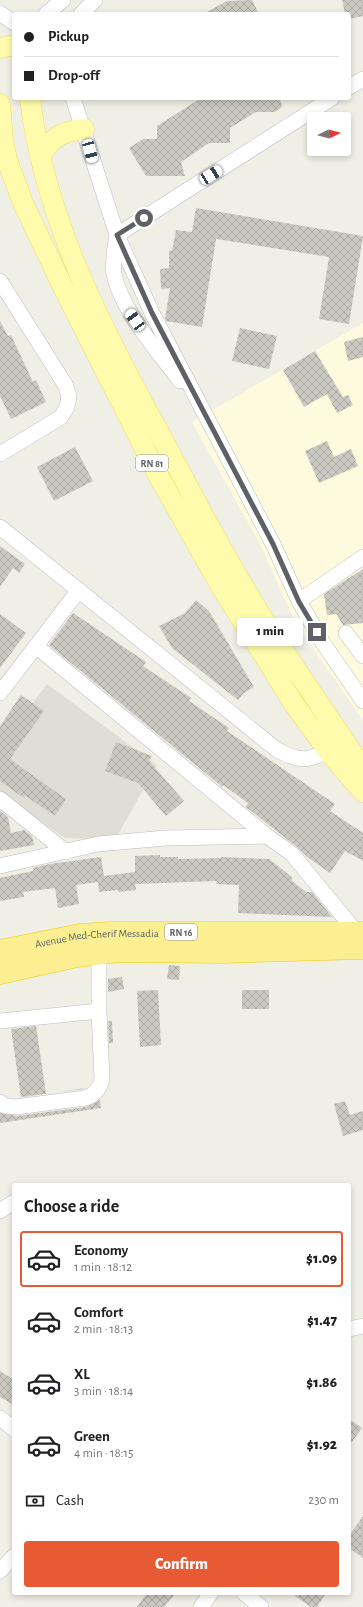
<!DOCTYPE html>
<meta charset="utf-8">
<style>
:root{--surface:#fff;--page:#f2f2f2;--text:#202124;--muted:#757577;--line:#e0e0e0;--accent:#e85a33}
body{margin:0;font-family:"Alegreya Sans",sans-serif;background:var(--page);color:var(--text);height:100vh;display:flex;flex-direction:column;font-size:15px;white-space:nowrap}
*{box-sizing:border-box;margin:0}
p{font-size:13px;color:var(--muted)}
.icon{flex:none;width:22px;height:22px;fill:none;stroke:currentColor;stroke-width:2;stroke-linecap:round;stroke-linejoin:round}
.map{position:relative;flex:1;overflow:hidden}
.drawer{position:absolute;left:12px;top:1183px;width:339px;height:412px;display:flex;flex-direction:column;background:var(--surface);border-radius:4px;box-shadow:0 2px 6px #0003}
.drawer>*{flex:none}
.banner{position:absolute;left:12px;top:12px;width:339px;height:88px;border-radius:4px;box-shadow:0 2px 6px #0003;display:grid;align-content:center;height:88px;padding:0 12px;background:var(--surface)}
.needle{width:26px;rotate:84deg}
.tools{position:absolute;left:307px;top:112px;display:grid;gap:8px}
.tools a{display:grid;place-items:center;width:44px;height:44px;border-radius:4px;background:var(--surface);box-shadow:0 2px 6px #0003;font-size:20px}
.end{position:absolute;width:18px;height:18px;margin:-9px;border:5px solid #5e6066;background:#fff;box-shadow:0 0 0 2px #fff}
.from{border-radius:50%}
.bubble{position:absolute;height:28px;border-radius:4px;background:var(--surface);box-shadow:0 2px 6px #0003;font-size:13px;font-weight:800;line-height:28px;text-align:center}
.car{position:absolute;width:12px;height:24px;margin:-12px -6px;border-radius:5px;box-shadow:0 0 3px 1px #0007;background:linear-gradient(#fff 24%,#345 0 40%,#fff 0 76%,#345 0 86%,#fff 0)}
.banner b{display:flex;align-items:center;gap:14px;height:38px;font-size:15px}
.banner b+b{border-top:1px solid var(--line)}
.banner i{width:10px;height:10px;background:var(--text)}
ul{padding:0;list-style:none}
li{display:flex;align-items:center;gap:12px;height:56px;margin:0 8px 6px;padding:0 4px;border:2px solid transparent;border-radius:4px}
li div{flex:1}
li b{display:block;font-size:15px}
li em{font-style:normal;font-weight:800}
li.selected{border-color:var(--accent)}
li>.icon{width:36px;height:36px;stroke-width:1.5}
h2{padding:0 12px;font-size:18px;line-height:48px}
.pay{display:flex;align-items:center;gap:10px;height:44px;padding:0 12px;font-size:15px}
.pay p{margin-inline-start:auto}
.button{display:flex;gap:8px;margin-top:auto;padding:8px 12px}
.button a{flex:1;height:46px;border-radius:4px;background:var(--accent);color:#fff;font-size:16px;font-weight:800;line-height:46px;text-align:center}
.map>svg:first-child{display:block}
.commercial{fill:#fefadd}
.education{fill:#e0ded4}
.building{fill:url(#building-cross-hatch)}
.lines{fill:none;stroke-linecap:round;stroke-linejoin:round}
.minor-casing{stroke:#bbbcc1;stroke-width:16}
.major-casing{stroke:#f1db5e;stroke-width:21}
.highway-casing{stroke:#f4c902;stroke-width:23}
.minor{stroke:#fff;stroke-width:15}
.major{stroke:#fefcac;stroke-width:20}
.highway{stroke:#fcef91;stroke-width:22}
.route{stroke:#5e6066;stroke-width:5}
.labels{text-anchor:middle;stroke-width:4;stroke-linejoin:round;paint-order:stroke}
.shield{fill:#fff;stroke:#8e9094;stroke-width:1}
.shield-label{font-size:10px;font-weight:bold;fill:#5e6066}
.street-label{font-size:11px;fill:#5e6066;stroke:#fff}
</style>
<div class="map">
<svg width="363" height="1607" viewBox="0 0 363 1607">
<defs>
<pattern id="building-cross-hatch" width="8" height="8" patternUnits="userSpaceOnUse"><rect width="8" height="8" fill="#ccc9c3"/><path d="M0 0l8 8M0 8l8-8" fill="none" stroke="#a9a7a2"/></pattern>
</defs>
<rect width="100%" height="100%" fill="#f0efe6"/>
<path class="commercial" d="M 363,323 L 363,721 L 295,622 L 260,544 L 192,422 Z"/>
<path class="education" d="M 47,684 L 157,765 L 115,840 L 65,838 L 0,794 L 0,746 Z"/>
<path class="building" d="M 252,0 L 259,14 L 203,14 L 227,1 Z
M 342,0 L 363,0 L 363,16 L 349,19 L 349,14 L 345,14 Z
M 201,98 L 280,98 L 282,107 L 275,112 L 256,112 L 230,128 L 230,143 L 209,143 L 181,162 L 185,176 L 146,176 L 129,148 L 143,139 L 157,139 L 157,126 Z
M 196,208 L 363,236 L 349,324 L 319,319 L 329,257 L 216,239 L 202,327 L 166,321 L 165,319 L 170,288 L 161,289 L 160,269 L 169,268 L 169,251 L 172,251 L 176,230 L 192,232 Z
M 0,321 L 8,336 L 11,335 L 33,382 L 36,380 L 46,402 L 11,419 L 0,396 Z
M 240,328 L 277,336 L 269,369 L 232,361 Z
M 363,337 L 363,357 L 348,361 L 344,342 Z
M 315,351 L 343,397 L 348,395 L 353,405 L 337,413 L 327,394 L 304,407 L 283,370 Z
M 327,441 L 334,457 L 351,449 L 358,466 L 319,483 L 305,451 Z
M 75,447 L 93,481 L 54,501 L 37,467 Z
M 0,546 L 25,564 L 19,573 L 13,568 L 0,587 Z
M 363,569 L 363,623 L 343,625 L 336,614 L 327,615 L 324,594 Z
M 196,600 L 209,611 L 254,687 L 244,693 L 238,700 L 172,648 L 159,626 L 185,613 Z
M 73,613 L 146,662 L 143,666 L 191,698 L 189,701 L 229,728 L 227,731 L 335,804 L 330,811 L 363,833 L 363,861 L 345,851 L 330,873 L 306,856 L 297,847 L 246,807 L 248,803 L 223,785 L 222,787 L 220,785 L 49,645 Z
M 0,614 L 26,633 L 0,668 Z
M 21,695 L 44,711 L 10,759 L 66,799 L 55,816 L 24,795 L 25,799 L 0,781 L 0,726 Z
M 116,742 L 152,756 L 149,761 L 184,801 L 166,816 L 138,783 L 105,771 Z
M 0,811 L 8,817 L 11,833 L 24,830 L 32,836 L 34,845 L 0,851 Z
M 160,855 L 160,857 L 178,857 L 178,859 L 221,858 L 221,857 L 269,859 L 292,877 L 292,881 L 306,892 L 312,892 L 332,917 L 238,913 L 239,885 L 216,884 L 217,881 L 135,884 L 136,890 L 118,892 L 118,890 L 99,892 L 98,882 L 76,885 L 79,904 L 58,908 L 55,888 L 23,892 L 24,897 L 0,901 L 0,878 L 33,871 L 33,868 L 50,864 L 101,857 L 104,876 L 135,872 L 135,856 Z
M 169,965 L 180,966 L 179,980 L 167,979 Z
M 122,977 L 124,989 L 108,992 L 108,979 Z
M 158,990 L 161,1045 L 140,1047 L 137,991 Z
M 242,990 L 269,990 L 269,1009 L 242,1009 Z
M 108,1021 L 112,1021 L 113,1043 L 109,1043 Z
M 36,1026 L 46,1094 L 85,1088 L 83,1089 L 21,1097 L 11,1029 Z
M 100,1100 L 101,1108 L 0,1123 L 0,1113 L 17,1116 L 86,1107 Z
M 345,1101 L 350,1115 L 363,1111 L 363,1130 L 343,1136 L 334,1104 Z
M 0,1371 L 14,1380 L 14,1405 L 0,1397 Z
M 349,1419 L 362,1428 L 349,1446 Z
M 363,1516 L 363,1558 L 349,1548 L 349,1536 Z
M 147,1593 L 176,1593 L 164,1607 L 137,1607 Z
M 291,1593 L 326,1593 L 317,1607 L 311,1607 Z"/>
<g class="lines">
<defs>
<path id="minor" d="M 0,13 L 14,23
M 46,14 L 63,0
M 81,14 L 95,0
M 349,87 L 363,79
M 73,98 L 117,235 L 152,313 L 273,544 L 299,601 L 323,643 L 363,701
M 0,281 L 66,386 L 69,397 L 67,407 L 61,417 L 0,454
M 180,381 C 158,351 121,310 114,274 C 112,261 115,248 117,235 L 332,98
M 0,527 L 276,749 C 301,764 313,761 336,745
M 299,601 L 363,557
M 346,633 L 363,656
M 37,647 L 267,836 L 292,854 L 357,933
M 0,693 L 79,590
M 0,799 L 66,852
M 0,866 L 98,844 L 166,838 L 267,836
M 99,1011 L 99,953
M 0,1021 L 99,1011 L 102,1079 C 100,1089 95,1095 85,1098 L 16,1107 L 5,1106 L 0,1102
M 0,1211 L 14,1202
M 349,1329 L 363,1326
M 0,1418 L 14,1429
M 0,1571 L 14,1556
M 244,1593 L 261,1607
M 201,1607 L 211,1593"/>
<path id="major" d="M 0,48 L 8,46 L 14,46
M 30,98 C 44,220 104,332 162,438 C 191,493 220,548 252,601 C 287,658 325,713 363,768
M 0,104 L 3,140 L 7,160 L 23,203 L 64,289 L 159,477 L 222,588 L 294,704 L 328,751 L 363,792
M 40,157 C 52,137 60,132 84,129"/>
<g id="highway">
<path id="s1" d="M 0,951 L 80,935 L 110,933 L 363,933"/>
<path d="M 0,973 L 77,956 L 119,951 L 223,952 L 363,948"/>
</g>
</defs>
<use href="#minor" class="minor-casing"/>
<use href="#major" class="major-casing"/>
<use href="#highway" class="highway-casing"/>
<use href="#minor" class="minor"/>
<use href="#major" class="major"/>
<use href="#highway" class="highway"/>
</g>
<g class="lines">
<path class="route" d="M 144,218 L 117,235 L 152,313 L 273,544 L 299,602 L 317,632"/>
</g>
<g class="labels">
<g class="shield">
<rect x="136" y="455" width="32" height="16" rx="3"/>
<rect x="165" y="924" width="32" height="16" rx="3"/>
</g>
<g class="shield-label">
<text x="152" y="467">RN 81</text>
<text x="181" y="936">RN 16</text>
</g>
<g class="street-label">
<text dy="4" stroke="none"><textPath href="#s1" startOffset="98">Avenue Med-Cherif Messadia</textPath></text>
</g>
</g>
</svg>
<div class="tools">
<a><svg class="needle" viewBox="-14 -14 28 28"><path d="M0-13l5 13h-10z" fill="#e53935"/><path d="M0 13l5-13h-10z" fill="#757577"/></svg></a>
</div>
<i class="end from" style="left:144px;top:218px"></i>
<i class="end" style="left:317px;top:632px"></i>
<div class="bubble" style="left:237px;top:618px;width:66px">1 min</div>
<i class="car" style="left:90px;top:151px;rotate:165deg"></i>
<i class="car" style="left:211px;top:175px;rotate:58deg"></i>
<i class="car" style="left:135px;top:320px;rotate:324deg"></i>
<div class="banner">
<b><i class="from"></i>Pickup</b>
<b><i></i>Drop-off</b>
</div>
<section class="drawer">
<h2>Choose a ride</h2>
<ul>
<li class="selected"><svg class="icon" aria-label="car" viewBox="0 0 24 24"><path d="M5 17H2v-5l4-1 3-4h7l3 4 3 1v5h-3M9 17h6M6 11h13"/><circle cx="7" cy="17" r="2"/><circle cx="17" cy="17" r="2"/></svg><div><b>Economy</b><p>1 min · 18:12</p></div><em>$1.09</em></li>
<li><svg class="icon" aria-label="car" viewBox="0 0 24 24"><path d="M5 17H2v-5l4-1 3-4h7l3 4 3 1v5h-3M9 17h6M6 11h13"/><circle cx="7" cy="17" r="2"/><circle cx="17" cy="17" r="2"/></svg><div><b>Comfort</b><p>2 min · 18:13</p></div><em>$1.47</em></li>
<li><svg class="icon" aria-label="car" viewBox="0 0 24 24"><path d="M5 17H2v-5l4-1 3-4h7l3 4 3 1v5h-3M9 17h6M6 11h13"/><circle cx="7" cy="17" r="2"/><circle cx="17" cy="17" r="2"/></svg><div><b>XL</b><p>3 min · 18:14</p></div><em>$1.86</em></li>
<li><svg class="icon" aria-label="car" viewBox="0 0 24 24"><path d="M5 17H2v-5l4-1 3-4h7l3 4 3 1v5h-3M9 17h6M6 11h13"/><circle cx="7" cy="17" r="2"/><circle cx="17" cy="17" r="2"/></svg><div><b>Green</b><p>4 min · 18:15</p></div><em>$1.92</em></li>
</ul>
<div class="pay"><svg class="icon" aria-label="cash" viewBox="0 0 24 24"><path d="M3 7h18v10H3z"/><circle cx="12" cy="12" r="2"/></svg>Cash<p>230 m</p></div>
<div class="button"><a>Confirm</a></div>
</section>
</div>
